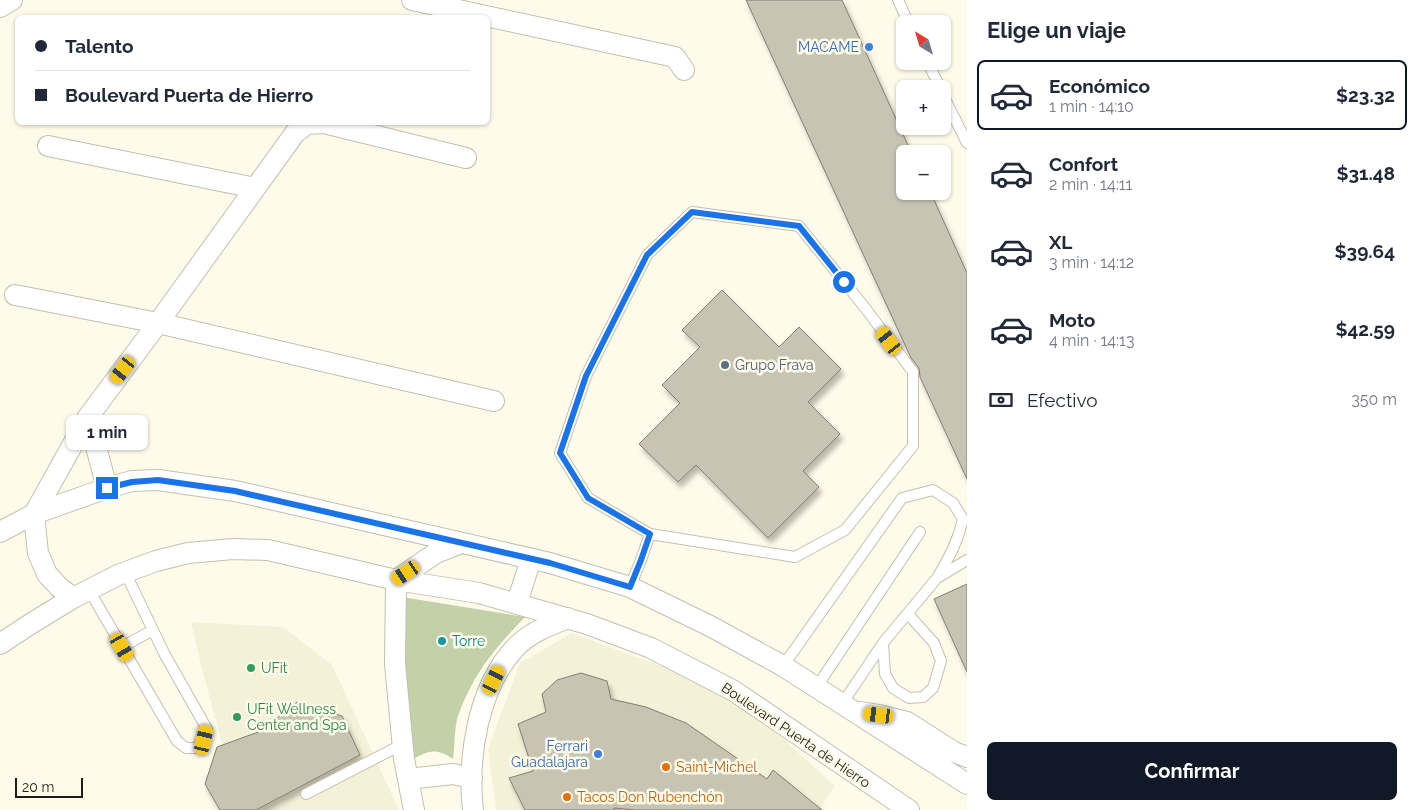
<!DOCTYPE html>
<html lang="es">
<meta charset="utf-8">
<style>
:root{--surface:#fff;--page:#f2f2f3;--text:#1f2937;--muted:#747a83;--line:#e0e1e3;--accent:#111827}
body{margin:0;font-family:Raleway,sans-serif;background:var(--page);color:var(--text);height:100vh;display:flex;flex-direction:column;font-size:19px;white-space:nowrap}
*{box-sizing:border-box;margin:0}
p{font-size:16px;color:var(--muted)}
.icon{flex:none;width:28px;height:28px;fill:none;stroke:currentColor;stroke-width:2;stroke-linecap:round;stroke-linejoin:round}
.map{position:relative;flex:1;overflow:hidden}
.details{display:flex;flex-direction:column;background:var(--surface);width:450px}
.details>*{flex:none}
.hud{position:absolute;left:15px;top:15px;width:475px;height:110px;border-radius:8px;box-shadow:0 1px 4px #0004;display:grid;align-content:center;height:110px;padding:0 20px;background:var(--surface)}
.needle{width:32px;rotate:322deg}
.controls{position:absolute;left:896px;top:15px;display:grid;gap:10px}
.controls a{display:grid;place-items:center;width:55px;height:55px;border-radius:8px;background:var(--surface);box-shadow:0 1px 4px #0004;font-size:25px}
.scale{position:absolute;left:15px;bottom:12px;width:68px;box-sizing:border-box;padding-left:5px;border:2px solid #1f1d17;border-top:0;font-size:14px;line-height:18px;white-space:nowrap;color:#1f1d17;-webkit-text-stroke:4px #fefbea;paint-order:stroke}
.end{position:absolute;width:22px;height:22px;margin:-11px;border:6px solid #1a73e8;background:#fff;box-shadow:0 0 0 2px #fff}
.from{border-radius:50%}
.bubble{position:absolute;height:35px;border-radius:8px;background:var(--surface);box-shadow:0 1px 4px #0004;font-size:16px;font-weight:700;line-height:35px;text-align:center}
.car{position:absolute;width:15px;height:30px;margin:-15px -8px;border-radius:6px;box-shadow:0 0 4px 1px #0007;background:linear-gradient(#f5c518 24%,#345 0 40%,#f5c518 0 76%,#345 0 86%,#f5c518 0)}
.hud b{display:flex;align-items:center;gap:18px;height:48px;font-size:19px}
.hud b+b{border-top:1px solid var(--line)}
.hud i{width:12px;height:12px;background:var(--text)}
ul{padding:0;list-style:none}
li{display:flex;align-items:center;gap:15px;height:70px;margin:0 10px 8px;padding:0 10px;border:2px solid transparent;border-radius:8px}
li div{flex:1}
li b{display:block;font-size:19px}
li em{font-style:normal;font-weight:700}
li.active{border-color:var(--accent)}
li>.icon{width:45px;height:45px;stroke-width:1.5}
h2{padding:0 20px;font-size:22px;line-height:60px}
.pay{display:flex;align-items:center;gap:12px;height:55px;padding:0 20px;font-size:19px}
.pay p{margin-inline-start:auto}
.action{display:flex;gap:10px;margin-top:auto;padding:10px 20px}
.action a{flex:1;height:58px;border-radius:8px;background:var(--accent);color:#fff;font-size:20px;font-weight:700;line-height:58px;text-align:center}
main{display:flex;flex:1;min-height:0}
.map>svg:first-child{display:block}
.built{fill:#f5f0d8}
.green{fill:#c2d1a8}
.building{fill:#c7c4b4;stroke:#827f70;filter:url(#shadow)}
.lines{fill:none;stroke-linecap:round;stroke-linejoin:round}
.lane-casing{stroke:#c3c0b0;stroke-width:12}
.street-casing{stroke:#c3c0b0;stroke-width:22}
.lane{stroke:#fff;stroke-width:10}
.street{stroke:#fff;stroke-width:20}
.route{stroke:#1a73e8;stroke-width:6}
.shop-dot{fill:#3f7fe0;stroke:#fefbea;stroke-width:2}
.service-dot{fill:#5c6f8a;stroke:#fefbea;stroke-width:2}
.culture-dot{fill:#0f9aa8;stroke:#fefbea;stroke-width:2}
.leisure-dot{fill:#2e9e5b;stroke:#fefbea;stroke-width:2}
.food-dot{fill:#e8710a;stroke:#fefbea;stroke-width:2}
.labels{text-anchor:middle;stroke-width:5;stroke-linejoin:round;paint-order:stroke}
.shop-label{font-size:14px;fill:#366cbe;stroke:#fefbea;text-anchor:end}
.service-label{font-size:14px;fill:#4e5e75;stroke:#fefbea;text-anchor:start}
.culture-label{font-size:14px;fill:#0d838f;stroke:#fefbea;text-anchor:start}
.leisure-label{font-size:14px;fill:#27864d;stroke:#fefbea;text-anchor:start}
.street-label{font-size:14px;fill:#1f1d17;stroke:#fefbea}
.food-label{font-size:14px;fill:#c56008;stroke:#fefbea;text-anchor:start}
</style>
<main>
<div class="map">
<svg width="967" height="810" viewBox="0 0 967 810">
<defs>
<filter id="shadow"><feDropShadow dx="3" dy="5.5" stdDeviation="2.5" flood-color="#0004"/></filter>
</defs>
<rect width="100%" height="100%" fill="#fefbea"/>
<path class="built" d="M 191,622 L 283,627 L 332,665 L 399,810 L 254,810 L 231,777 L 202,669 Z
M 572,633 L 733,693 L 835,786 L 819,810 L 496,810 L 488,749 L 520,663 Z"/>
<path class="green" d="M 402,597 L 525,617 C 495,648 473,674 458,716 C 454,729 455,745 453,759 C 436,748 429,750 412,760 L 402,671 Z"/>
<path class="building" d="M 746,0 L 842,0 L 912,154 L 905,154 L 905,191 L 930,191 L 967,273 L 967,479 L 920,377 L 919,368 L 911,358 Z
M 722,290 L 779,347 L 799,327 L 841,369 L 808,402 L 840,434 L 803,471 L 819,487 L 768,538 L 696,465 L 678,482 L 639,444 L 680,403 L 662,385 L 700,347 L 682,330 Z
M 967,584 L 967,672 L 934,599 Z
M 581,673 L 607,681 L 611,699 L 646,707 L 686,723 L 767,779 L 773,770 L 822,810 L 636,810 L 614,808 L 614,810 L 525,810 L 509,778 L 533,771 L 518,724 L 546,712 L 542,694 L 557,680 Z
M 297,702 L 342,716 L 360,755 L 256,810 L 220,810 L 205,784 L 217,747 L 261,731 Z"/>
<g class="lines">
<defs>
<path id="lane" d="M 898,0 L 909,24
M 927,61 L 941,89
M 942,93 L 967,143
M 692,212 L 799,226 L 866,309 L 913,372 L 913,446 L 845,530 L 795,557 L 650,534 L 588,498 L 560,453 L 586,376 L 647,255 Z
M 630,587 L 641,560 L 650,534
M 89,590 L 177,741 L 186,748 L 196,748 L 204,740 L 207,729 L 165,655 L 125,572
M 883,643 L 885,674 L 893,688 L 909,698 L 923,697 L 933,688 L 941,661 L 934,643 L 908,614
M 122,647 L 153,630
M 783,666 L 902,498 L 933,490 L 953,503 L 963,519 C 958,541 949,558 937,578
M 816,688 L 920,532
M 842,704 L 883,643 L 937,578 L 967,560
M 306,794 L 403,744"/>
<path id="street" d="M 412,0 L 675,57 L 684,70
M 0,7 L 12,0
M 48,146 L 255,188
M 15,295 L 158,323 L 494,401
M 88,417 L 107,488
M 0,532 L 34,514 L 107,488 L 132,481 L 158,480 L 235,491 L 550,563 L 630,587 L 710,626 L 783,666 L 967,784
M 73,598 L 59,587 L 47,574 L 38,553 L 34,514 L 88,417 L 158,323 L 295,133 L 307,124 L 324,123 L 466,158
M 517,603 L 531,559
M 0,644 L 32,623 L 73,598 L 118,575 L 156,561 L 188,553 L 233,549 L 268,550 L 396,580 L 479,593 L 587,624 L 651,648 L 734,691 L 909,810
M 860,712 L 879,715 L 907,722 L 954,752 L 967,757
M 408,779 L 453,774 L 472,778
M 414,810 L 404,759 L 395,664 L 396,580 L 436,553 L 461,543
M 473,810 C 467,757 478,688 515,648 C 529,633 550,625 568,618"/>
</defs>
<use href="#lane" class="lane-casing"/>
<use href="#street" class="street-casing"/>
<use href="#lane" class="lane"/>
<use href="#street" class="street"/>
</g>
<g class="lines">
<path class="route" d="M 107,488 L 132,482 L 158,480 L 235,491 L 550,563 L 630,587 L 641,560 L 650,534 L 588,498 L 560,453 L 586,376 L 647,255 L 692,212 L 799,226 L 844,282"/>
</g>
<g class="shop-dot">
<circle cx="869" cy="47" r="5"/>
<circle cx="598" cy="754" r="5"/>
</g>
<circle class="service-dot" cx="725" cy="365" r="5"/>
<circle class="culture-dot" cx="442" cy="641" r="5"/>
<g class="leisure-dot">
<circle cx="251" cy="668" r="5"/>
<circle cx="237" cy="717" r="5"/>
</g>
<g class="food-dot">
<circle cx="666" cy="767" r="5"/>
<circle cx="567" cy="797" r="5"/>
</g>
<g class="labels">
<g class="shop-label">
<text x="859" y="52">MACAME</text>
<text x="588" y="751">Ferrari<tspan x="588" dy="16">Guadalajara</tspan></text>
</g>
<g class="service-label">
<text x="735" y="370">Grupo Frava</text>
</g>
<g class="culture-label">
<text x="452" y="646">Torre</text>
</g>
<g class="leisure-label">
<text x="261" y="673">UFit</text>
<text x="247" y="714">UFit Wellness<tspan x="247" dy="16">Center and Spa</tspan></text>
</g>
<g class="street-label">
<text transform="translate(796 735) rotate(34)" y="5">Boulevard Puerta de Hierro</text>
</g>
<g class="food-label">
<text x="676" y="772">Saint-Michel</text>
<text x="577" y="802">Tacos Don Rubenchón</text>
</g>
</g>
</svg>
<div class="controls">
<a><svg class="needle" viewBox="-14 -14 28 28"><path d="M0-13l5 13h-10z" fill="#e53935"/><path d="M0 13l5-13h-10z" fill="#747a83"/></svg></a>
<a>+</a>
<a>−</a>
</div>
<div class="scale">20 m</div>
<i class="end from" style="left:844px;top:282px"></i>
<i class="end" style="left:107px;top:488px"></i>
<div class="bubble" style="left:66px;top:415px;width:82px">1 min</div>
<i class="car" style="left:889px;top:341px;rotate:323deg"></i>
<i class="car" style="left:123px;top:370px;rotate:217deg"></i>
<i class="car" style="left:406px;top:573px;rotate:236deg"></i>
<i class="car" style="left:122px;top:647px;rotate:150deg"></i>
<i class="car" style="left:494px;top:680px;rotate:26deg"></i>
<i class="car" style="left:879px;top:715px;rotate:277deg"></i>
<i class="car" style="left:204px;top:740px;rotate:13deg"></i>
<div class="hud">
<b><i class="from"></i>Talento</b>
<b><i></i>Boulevard Puerta de Hierro</b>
</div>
</div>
<section class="details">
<h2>Elige un viaje</h2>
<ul>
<li class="active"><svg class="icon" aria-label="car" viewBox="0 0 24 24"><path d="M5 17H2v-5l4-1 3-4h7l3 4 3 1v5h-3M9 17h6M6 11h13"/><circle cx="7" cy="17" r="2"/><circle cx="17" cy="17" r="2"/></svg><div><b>Económico</b><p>1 min · 14:10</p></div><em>$23.32</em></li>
<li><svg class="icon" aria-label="car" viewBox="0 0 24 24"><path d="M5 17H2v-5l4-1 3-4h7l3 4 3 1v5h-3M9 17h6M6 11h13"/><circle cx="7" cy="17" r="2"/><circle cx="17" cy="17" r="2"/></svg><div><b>Confort</b><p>2 min · 14:11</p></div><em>$31.48</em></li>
<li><svg class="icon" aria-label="car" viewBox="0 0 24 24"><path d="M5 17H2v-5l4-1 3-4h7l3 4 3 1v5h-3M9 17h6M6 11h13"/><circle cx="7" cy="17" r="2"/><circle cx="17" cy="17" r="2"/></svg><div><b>XL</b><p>3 min · 14:12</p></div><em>$39.64</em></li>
<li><svg class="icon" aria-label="car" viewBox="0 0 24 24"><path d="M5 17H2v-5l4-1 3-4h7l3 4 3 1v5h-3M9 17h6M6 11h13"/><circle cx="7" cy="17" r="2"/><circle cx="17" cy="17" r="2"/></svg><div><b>Moto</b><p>4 min · 14:13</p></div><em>$42.59</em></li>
</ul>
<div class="pay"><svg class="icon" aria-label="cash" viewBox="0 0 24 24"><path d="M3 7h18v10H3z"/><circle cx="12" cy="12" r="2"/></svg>Efectivo<p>350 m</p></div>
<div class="action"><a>Confirmar</a></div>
</section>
</main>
